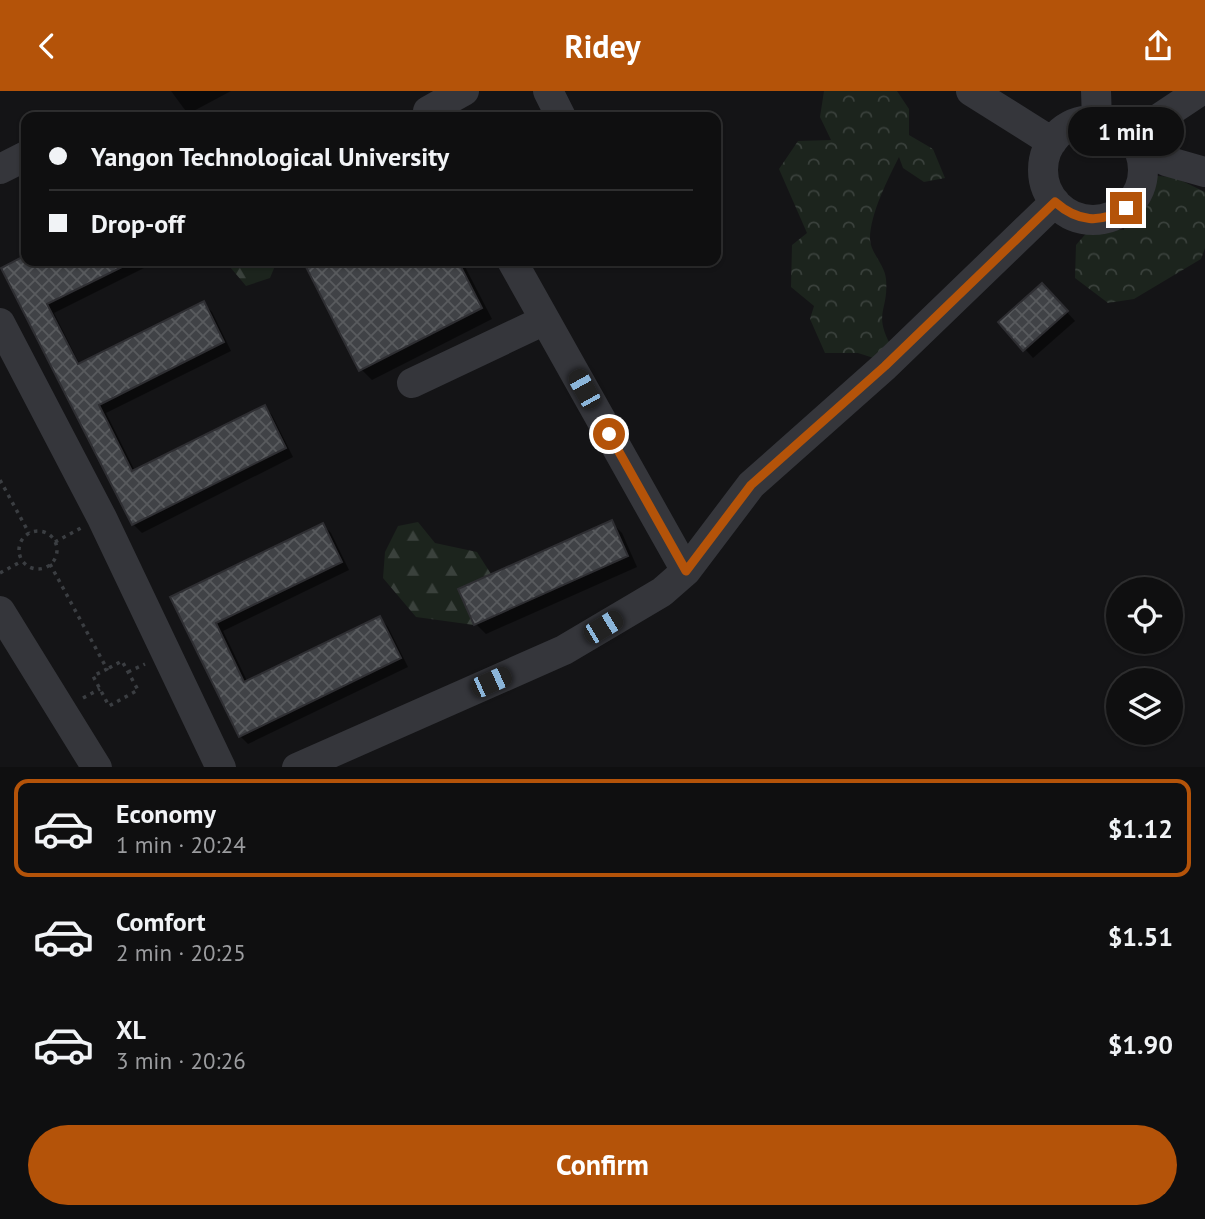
<!DOCTYPE html>
<meta charset="utf-8">
<style>
:root{--surface:#0f0f10;--page:#1d1d1e;--text:#f1f3f6;--muted:#9b9c9f;--line:#2f2f30;--accent:#b45309}
body{margin:0;font-family:"PT Sans",sans-serif;background:var(--page);color:var(--text);height:100vh;display:flex;flex-direction:column;font-size:26px;white-space:nowrap}
*{box-sizing:border-box;margin:0}
p{font-size:23px;color:var(--muted)}
.icon{flex:none;width:38px;height:38px;fill:none;stroke:currentColor;stroke-width:2;stroke-linecap:round;stroke-linejoin:round}
.map{position:relative;height:676px;overflow:hidden}
.side{display:flex;flex-direction:column;background:var(--surface);flex:1}
.side>*{flex:none}
.hud{position:absolute;left:21px;top:21px;width:700px;height:154px;border-radius:14px;box-shadow:0 2px 5px #0004,0 0 0 2px var(--line);display:grid;align-content:center;height:154px;padding:0 28px;background:var(--surface)}
.fabs{position:absolute;left:1106px;top:486px;display:grid;gap:14px}
.fabs a{display:grid;place-items:center;width:77px;height:77px;border-radius:50%;background:var(--surface);box-shadow:0 2px 5px #0004,0 0 0 2px var(--line);font-size:35px}
.end{position:absolute;width:32px;height:32px;margin:-16px;border:9px solid #b45309;background:#fff;box-shadow:0 0 0 4px #fff}
.from{border-radius:50%}
.bubble{position:absolute;height:49px;border-radius:24px;background:var(--surface);box-shadow:0 2px 5px #0004,0 0 0 2px var(--line);font-size:23px;font-weight:700;line-height:49px;text-align:center}
.car{position:absolute;width:21px;height:42px;margin:-21px -10px;border-radius:9px;box-shadow:0 0 5px 2px #0007;background:linear-gradient(#222 24%,#8ab4d8 0 40%,#222 0 76%,#8ab4d8 0 86%,#222 0)}
.hud b{display:flex;align-items:center;gap:24px;height:66px;font-size:26px}
.hud b+b{border-top:2px solid var(--line)}
.hud i{width:18px;height:18px;background:var(--text)}
ul{padding:12px 0 0;list-style:none}
li{display:flex;align-items:center;gap:21px;height:98px;margin:0 14px 10px;padding:0 14px;border:4px solid transparent;border-radius:14px}
li div{flex:1}
li b{display:block;font-size:26px}
li em{font-style:normal;font-weight:700}
li.active{border-color:var(--accent)}
li>.icon{width:63px;height:63px;stroke-width:1.5}
.cta{display:flex;gap:14px;margin-top:auto;padding:14px 28px}
.cta a{flex:1;height:80px;border-radius:42px;background:var(--accent);color:#fff;font-size:28px;font-weight:700;line-height:80px;text-align:center}
header{display:flex;justify-content:space-between;align-items:center;height:91px;padding:0 28px;background:var(--accent);color:#fff;font-size:32px;font-weight:700}
.map>svg:first-child{display:block}
.forest{fill:url(#forest-firs)}
.park{fill:url(#park-crowns)}
.shadow{fill:#0007}
.building{fill:url(#building-cross-hatch);stroke:#2e2e32;stroke-width:2}
.lines{fill:none;stroke-linecap:round;stroke-linejoin:round}
.path{stroke:#3b3e42;stroke-width:3.5;stroke-dasharray:3.5 5;stroke-linecap:butt}
.minor{stroke:#35363b;stroke-width:30}
.route{stroke:#b45309;stroke-width:9}
</style>
<header><svg class="icon" aria-label="back" viewBox="0 0 24 24"><path d="M15 5l-7 7 7 7"/></svg>Ridey<svg class="icon" aria-label="share" viewBox="0 0 24 24"><path d="M12 15V3M7 8l5-5 5 5M5 13v7h14v-7"/></svg></header>
<div class="map">
<svg width="1205" height="677" viewBox="0 0 1205 677">
<defs>
<pattern id="forest-firs" width="22" height="20" patternUnits="userSpaceOnUse" patternTransform="scale(1.75)"><rect width="22" height="20" fill="#1c241d"/><path d="M5 1l3.5 6h-7zM16 11l3.5 6h-7z" fill="#3a413c"/></pattern>
<pattern id="park-crowns" width="20" height="18" patternUnits="userSpaceOnUse" patternTransform="scale(1.75)"><rect width="20" height="18" fill="#1c241d"/><path d="M2 6a3 3 0 1 1 6 0M12 15a3 3 0 1 1 6 0" fill="none" stroke="#3a413c"/></pattern>
<pattern id="building-cross-hatch" width="8" height="8" patternUnits="userSpaceOnUse" patternTransform="scale(1.75)"><rect width="8" height="8" fill="#404246"/><path d="M0 0l8 8M0 8l8-8" fill="none" stroke="#595b5e"/></pattern>
</defs>
<rect width="100%" height="100%" fill="#141416"/>
<path class="forest" d="M 225,170 L 277,170 L 270,187 L 246,195 Z
M 418,431 L 435,452 L 477,461 L 491,483 L 474,534 L 416,526 L 383,487 L 385,461 L 398,435 Z"/>
<path class="park" d="M 824,0 L 897,0 L 909,18 L 909,44 L 933,58 L 945,87 L 924,91 L 903,77 L 899,66 C 888,88 870,123 870,148 C 870,161 885,174 886,188 C 889,222 871,221 894,260 L 883,270 L 858,262 L 825,262 L 810,228 L 814,215 L 791,196 L 792,154 L 807,142 L 779,78 L 798,50 L 831,49 L 820,26 Z
M 1142,84 L 1174,86 L 1205,101 L 1205,157 L 1201,168 L 1134,208 L 1108,212 L 1075,187 L 1076,154 L 1089,139 L 1124,139 L 1124,104 Z"/>
<path class="shadow" d="M 171,0 L 231,0 L 188,23 Z
M 26,166 L 26,170 L 158,170 L 54,222 L 80,274 L 203,212 L 212,221 L 231,260 L 106,322 L 135,380 L 264,316 L 272,324 L 293,366 L 142,442 L 133,433 L 3,178 Z
M 305,170 L 462,170 L 492,228 L 372,289 L 361,278 Z
M 1050,202 L 1075,230 L 1033,267 L 1025,258 Z
M 611,431 L 622,442 L 637,476 L 486,543 L 476,533 Z
M 323,434 L 331,442 L 349,479 L 223,540 L 248,592 L 380,527 L 388,536 L 408,576 L 248,653 L 240,645 L 172,507 Z"/>
<path class="building" d="M 26,164 L 26,170 L 134,170 L 47,213 L 78,273 L 204,210 L 224,251 L 99,314 L 132,380 L 265,314 L 286,357 L 132,434 L 1,177 Z
M 303,170 L 458,170 L 482,217 L 359,280 Z
M 1042,192 L 1068,220 L 1023,260 L 998,231 Z
M 612,429 L 628,465 L 474,534 L 458,498 Z
M 323,432 L 342,471 L 216,532 L 244,591 L 380,525 L 401,567 L 239,646 L 170,506 Z"/>
<g class="lines">
<path class="path" d="M 0,389 L 29,442
M19 459a19 19 0 1 1 38 0a19 19 0 1 1-38 0Z
M 55,451 L 81,437
M 50,473 L 107,578 L 93,585 L 109,615 L 138,599 L 122,570 L 107,578
M 0,482 L 22,470
M 128,581 L 145,573
M 83,607 L 100,598"/>
<path class="minor" d="M 548,0 L 561,26
M 971,0 L 1052,51
M 1096,0 L 1097,29
M 428,20 L 464,0
M1043 79a50 50 0 1 1 100 0a50 50 0 1 1-100 0Z
M 1131,46 L 1200,0
M 1138,57 L 1166,70 L 1205,81
M 0,78 L 26,65
M 512,170 L 686,480
M 0,232 L 102,427 L 221,677
M 412,292 L 545,229
M 0,520 L 97,677
M 297,677 L 564,559 L 662,501 L 686,480 L 751,394 L 885,275 L 1055,111"/>
</g>
<g class="lines">
<path class="route" d="M 609,343 L 686,480 L 751,394 L 885,275 L 1055,111 C 1078,131 1100,133 1126,117"/>
</g>
</svg>
<div class="fabs">
<a><svg class="icon" aria-label="locate" viewBox="0 0 24 24"><circle cx="12" cy="12" r="6"/><path d="M12 2v4M12 18v4M2 12h4M18 12h4"/></svg></a>
<a><svg class="icon" aria-label="layers" viewBox="0 0 24 24"><path d="M12 4l9 5-9 5-9-5zM3 14l9 5 9-5"/></svg></a>
</div>
<i class="end from" style="left:609px;top:343px"></i>
<i class="end" style="left:1126px;top:117px"></i>
<div class="bubble" style="left:1068px;top:16px;width:116px">1 min</div>
<i class="car" style="left:584px;top:298px;rotate:331deg"></i>
<i class="car" style="left:603px;top:536px;rotate:59deg"></i>
<i class="car" style="left:491px;top:591px;rotate:66deg"></i>
<div class="hud">
<b><i class="from"></i>Yangon Technological University</b>
<b><i></i>Drop-off</b>
</div>
</div>
<section class="side">
<ul>
<li class="active"><svg class="icon" aria-label="car" viewBox="0 0 24 24"><path d="M5 17H2v-5l4-1 3-4h7l3 4 3 1v5h-3M9 17h6M6 11h13"/><circle cx="7" cy="17" r="2"/><circle cx="17" cy="17" r="2"/></svg><div><b>Economy</b><p>1 min · 20:24</p></div><em>$1.12</em></li>
<li><svg class="icon" aria-label="car" viewBox="0 0 24 24"><path d="M5 17H2v-5l4-1 3-4h7l3 4 3 1v5h-3M9 17h6M6 11h13"/><circle cx="7" cy="17" r="2"/><circle cx="17" cy="17" r="2"/></svg><div><b>Comfort</b><p>2 min · 20:25</p></div><em>$1.51</em></li>
<li><svg class="icon" aria-label="car" viewBox="0 0 24 24"><path d="M5 17H2v-5l4-1 3-4h7l3 4 3 1v5h-3M9 17h6M6 11h13"/><circle cx="7" cy="17" r="2"/><circle cx="17" cy="17" r="2"/></svg><div><b>XL</b><p>3 min · 20:26</p></div><em>$1.90</em></li>
</ul>
<div class="cta"><a>Confirm</a></div>
</section>
